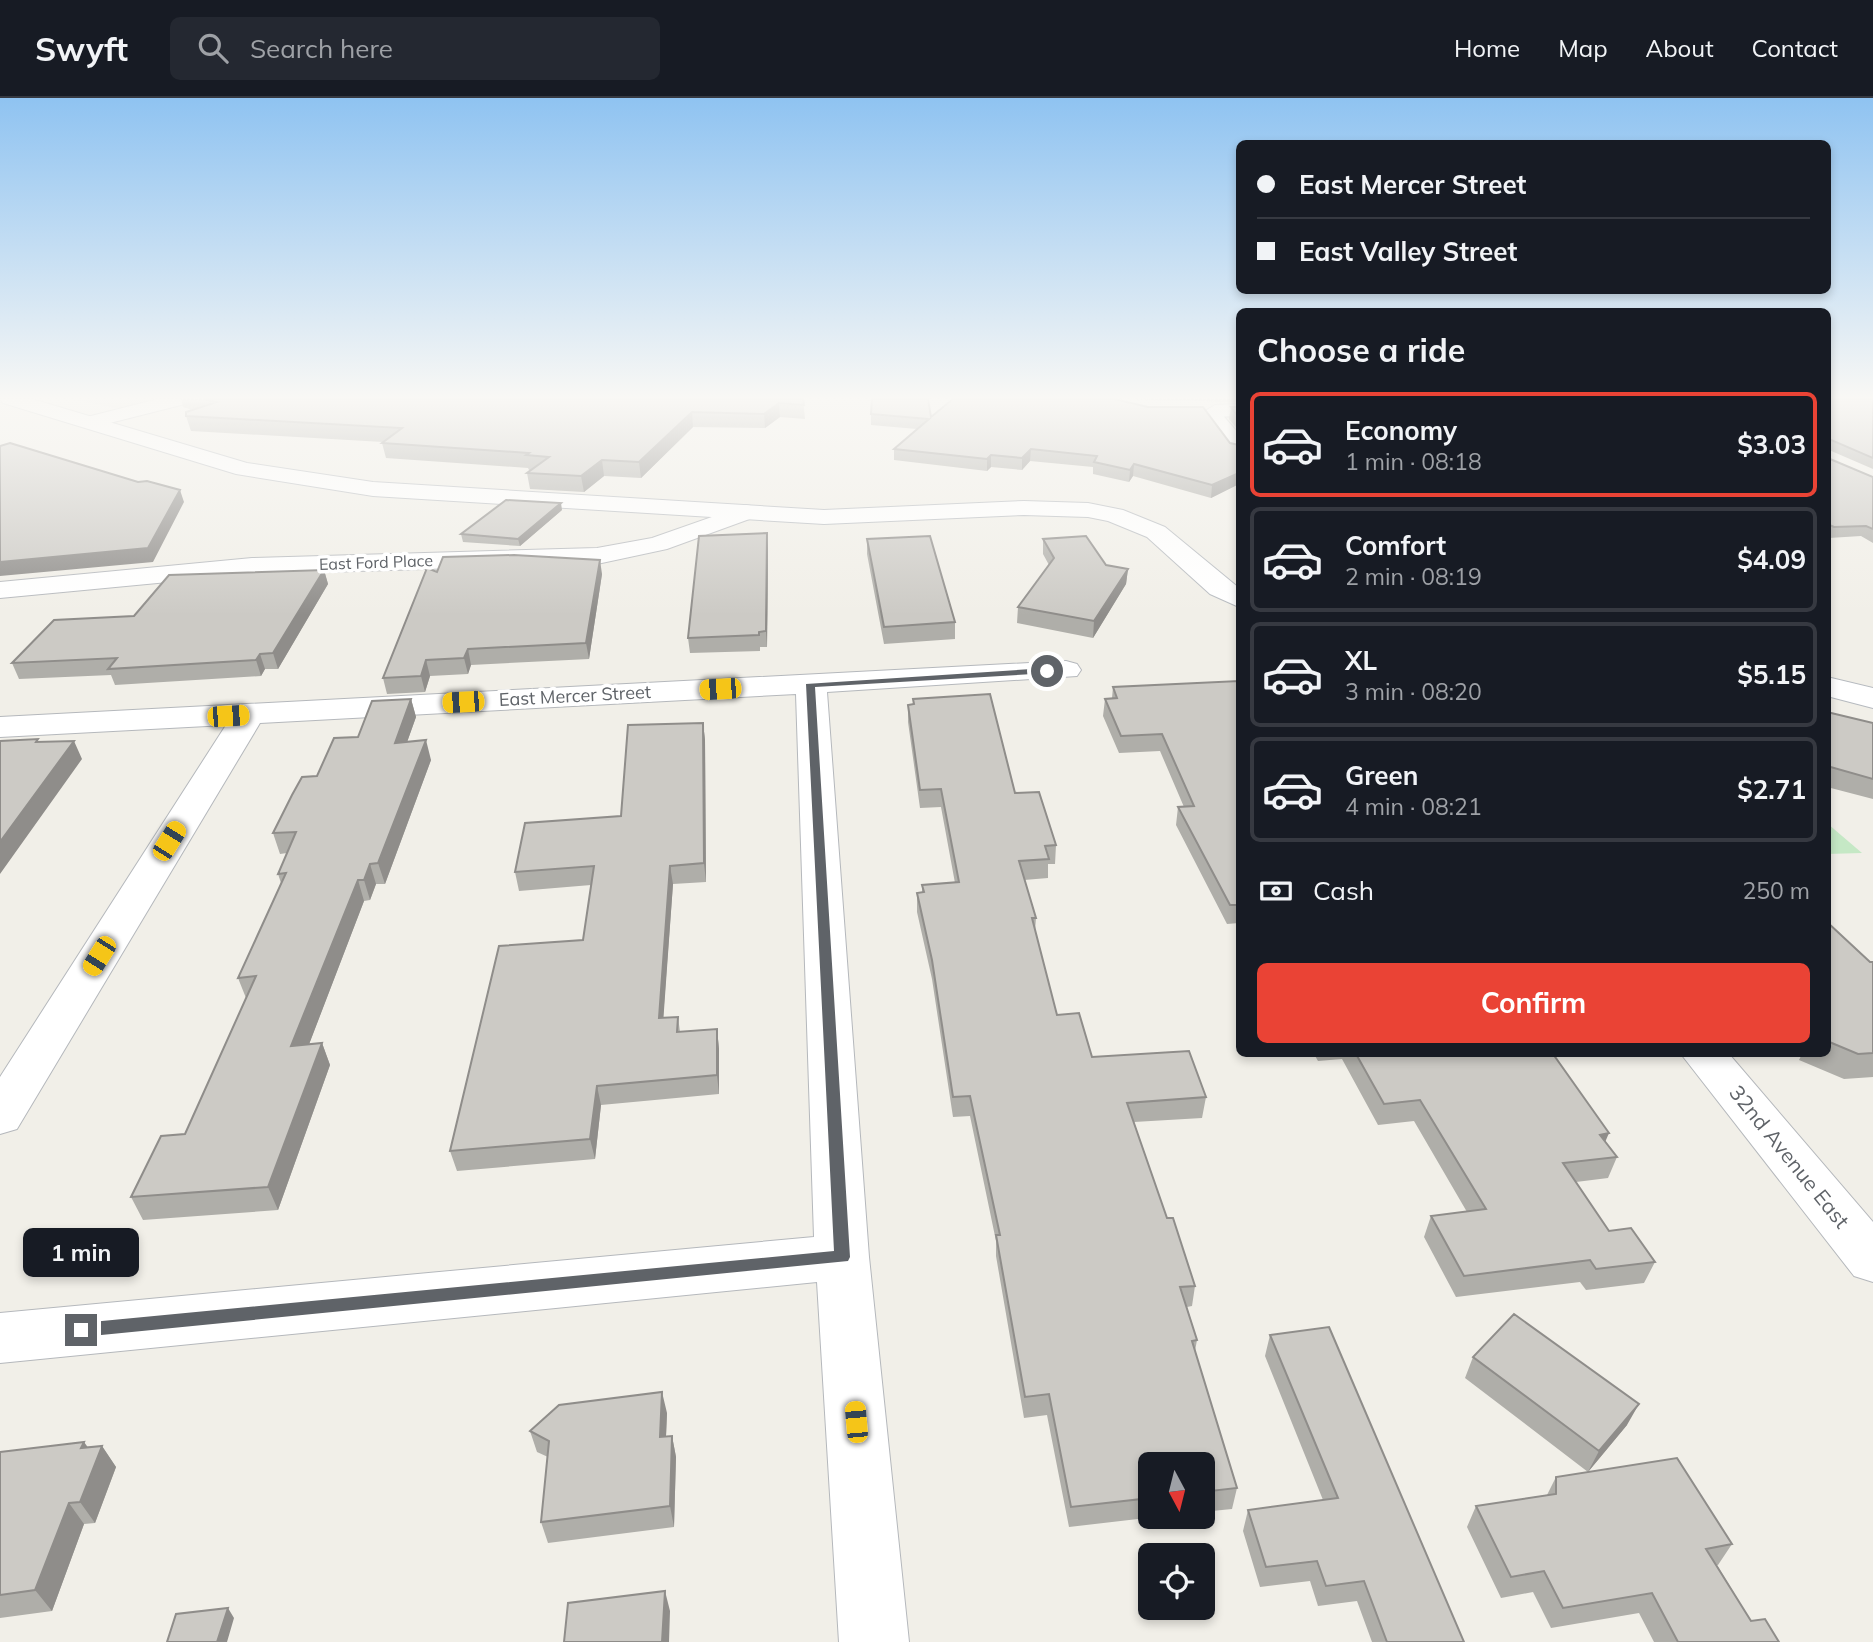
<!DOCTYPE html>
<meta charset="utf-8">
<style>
:root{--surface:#171b24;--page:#242831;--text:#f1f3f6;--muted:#9ea1a6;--line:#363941;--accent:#ea4335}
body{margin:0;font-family:Mulish,sans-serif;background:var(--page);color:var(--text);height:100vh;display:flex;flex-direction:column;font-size:26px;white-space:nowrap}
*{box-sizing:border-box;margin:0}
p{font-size:23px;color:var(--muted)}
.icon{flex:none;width:38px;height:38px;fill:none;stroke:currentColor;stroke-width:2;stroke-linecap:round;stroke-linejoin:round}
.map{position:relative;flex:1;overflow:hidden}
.sheet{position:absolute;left:1236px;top:210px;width:595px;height:749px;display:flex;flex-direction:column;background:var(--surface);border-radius:10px;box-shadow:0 4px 10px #0003}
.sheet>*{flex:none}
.guide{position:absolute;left:1236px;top:42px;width:595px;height:154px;border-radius:10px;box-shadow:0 4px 10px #0003;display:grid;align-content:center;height:154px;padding:0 21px;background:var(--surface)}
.needle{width:46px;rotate:173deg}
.tools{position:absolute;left:1138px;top:1354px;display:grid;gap:14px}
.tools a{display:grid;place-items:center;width:77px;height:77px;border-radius:10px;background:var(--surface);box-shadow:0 4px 10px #0003;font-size:35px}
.end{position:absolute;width:32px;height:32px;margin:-16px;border:9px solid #5f6368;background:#fff;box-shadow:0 0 0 4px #fff}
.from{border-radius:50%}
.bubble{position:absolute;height:49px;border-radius:10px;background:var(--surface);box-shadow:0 4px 10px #0003;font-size:23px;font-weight:700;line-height:49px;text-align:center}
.car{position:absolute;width:21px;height:42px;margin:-21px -10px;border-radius:9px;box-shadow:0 0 5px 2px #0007;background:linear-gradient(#f5c518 24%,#345 0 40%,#f5c518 0 76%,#345 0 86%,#f5c518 0)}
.guide b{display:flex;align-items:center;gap:24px;height:66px;font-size:26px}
.guide b+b{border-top:2px solid var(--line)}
.guide i{width:18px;height:18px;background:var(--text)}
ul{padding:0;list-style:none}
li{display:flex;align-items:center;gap:21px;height:105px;margin:0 14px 10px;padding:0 7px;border:4px solid var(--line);border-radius:10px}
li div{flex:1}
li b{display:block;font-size:26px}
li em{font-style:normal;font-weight:700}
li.selected{border-color:var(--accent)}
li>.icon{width:63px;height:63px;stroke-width:1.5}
h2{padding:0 21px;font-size:32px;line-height:84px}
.pay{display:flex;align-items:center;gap:18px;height:77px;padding:0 21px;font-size:26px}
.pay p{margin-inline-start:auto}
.action{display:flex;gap:14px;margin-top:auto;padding:14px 21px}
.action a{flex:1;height:80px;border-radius:10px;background:var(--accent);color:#fff;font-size:28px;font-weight:700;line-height:80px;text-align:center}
header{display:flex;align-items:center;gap:42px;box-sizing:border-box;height:98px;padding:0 35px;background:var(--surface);border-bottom:2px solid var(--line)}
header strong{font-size:33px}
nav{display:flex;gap:38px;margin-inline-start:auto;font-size:24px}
.search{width:490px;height:63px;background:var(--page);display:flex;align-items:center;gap:18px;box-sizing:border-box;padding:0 24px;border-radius:10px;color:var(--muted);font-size:26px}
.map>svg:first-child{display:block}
.education{fill:#e1ded6}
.green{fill:#c5e8c5}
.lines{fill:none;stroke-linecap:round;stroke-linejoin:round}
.street-casing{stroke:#b5b8bc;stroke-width:2}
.secondary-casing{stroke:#b6babf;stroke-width:2}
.street{fill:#fff;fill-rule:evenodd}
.secondary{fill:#fff;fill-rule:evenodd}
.wall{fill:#afaea9}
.shaded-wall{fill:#8f8d8a}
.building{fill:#cccac5;stroke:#8f8d8a;stroke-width:2}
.route{fill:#5f6368}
.labels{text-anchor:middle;stroke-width:7;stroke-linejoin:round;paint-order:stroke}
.far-street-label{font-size:16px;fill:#5f6368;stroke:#fff}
.street-label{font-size:18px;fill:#5f6368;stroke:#fff}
.near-street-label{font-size:21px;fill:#5f6368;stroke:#fff}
</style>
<header>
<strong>Swyft</strong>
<div class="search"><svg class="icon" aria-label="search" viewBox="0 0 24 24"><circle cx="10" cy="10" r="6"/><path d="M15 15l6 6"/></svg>Search here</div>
<nav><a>Home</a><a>Map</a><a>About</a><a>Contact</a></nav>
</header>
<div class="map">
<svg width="1873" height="1544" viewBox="0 0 1873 1544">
<rect width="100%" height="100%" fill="#f1efe8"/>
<path class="education" d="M 71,301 L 182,301 L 130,313 Z"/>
<path class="green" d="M 1827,726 L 1828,726 L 1862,755 L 1827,756 Z"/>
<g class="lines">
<defs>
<path id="street" d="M 158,301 L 192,301 L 189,305 L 90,330 L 80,324 L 83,320 Z
M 1239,306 L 1239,318 L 1215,319 L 1205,313 L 1215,307 Z
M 746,407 L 755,409 L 758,414 L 755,419 L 667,451 L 597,466 L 252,476 L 0,500 L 0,484 L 252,460 L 597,450 L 652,440 Z
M 1066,563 L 1077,566 L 1081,572 L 1077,578 L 827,594 L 869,1159 L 909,1544 L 839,1544 L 817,1184 L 0,1265 L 0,1215 L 814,1139 L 796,596 L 260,625 L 17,1031 L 0,1036 L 0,979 L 226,627 L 0,639 L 0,619 Z
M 1681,956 L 1729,956 L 1873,1124 L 1873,1184 L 1854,1178 Z"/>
<path id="secondary" d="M 0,301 L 32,301 L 247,365 L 373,384 L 824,412 L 1024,403 L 1088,405 L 1123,412 L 1165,429 L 1239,490 L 1239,509 L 1210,496 L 1147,439 L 1108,423 L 1088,419 L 1024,417 L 824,426 L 373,398 L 236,376 L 3,305 Z
M 1212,311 L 1219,313 L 1239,336 L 1239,357 L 1231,355 L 1202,317 Z
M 1827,579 L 1873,590 L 1873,610 L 1827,598 Z"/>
</defs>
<use href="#street" class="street-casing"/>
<use href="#secondary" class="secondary-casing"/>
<use href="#street" class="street"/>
<use href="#secondary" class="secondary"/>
</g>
<path class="wall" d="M 181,301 L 803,301 L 805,321 L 780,319 L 765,330 L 693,329 L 641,380 L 604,378 L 584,394 L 530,391 L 527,375 L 530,373 L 529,372 L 528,370 L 386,360 L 382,345 L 383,344 L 191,333 L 186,318 L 193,312 L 183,309 Z
M 953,301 L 1239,301 L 1239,304 L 1115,301 L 1230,345 L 1239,347 L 1239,386 L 1211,400 L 1133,378 L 1129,384 L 1093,376 L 1093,369 L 1030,363 L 1022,372 L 991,369 L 987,373 L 894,362 L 894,351 L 917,331 L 871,327 L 871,316 L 931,319 Z
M 1827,301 L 1873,301 L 1873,371 L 1829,352 L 1830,361 L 1873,379 L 1873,445 L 1861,438 L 1829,440 L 1827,439 Z
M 1231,309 L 1239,309 L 1239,333 L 1229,321 Z
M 562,412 L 520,448 L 463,444 L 461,436 Z
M 867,441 L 955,524 L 955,541 L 884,546 L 867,456 Z
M 1043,441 L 1106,467 L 1128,471 L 1126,486 L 1093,540 L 1017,525 L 1018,509 L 1049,467 L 1043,456 Z
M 768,450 L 767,549 L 760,549 L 760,553 L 690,555 L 688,540 Z
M 324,472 L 328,486 L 278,571 L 265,571 L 261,578 L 115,587 L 111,577 L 19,581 L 12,565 L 134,518 Z
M 437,474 L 602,476 L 589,561 L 471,567 L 468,576 L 430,578 L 425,594 L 387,596 L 383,580 Z
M 1239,583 L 1239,825 L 1227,826 L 1176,727 L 1178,709 L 1184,709 L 1160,653 L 1119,655 L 1103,618 L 1105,601 L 1112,600 L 1113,589 Z
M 411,601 L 416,619 L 407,644 L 431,662 L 385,786 L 376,786 L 370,802 L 364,803 L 309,946 L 322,945 L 330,967 L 278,1112 L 143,1122 L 131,1099 L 185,1036 L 246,900 L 238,880 L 281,785 L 278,776 L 287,755 L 280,756 L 273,735 L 317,678 L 358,639 Z
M 913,601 L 1015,695 L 1056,747 L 1055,766 L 1048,766 L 1048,780 L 1024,782 L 1036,820 L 1035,833 L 1057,917 L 1092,959 L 1206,999 L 1202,1020 L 1134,1024 L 1167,1120 L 1195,1188 L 1192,1208 L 1187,1209 L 1197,1242 L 1195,1253 L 1237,1390 L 1232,1411 L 1202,1414 L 1202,1367 L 1150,1367 L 1150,1419 L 1155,1419 L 1069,1429 L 1047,1317 L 1024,1320 L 996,1158 L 996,1143 L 970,1018 L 953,1019 L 932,881 L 917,814 L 917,795 L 922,794 L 922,787 L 955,785 L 941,709 L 920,710 L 908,624 L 908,607 L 913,606 Z
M 1827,614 L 1873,625 L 1873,701 L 1827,689 Z
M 703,625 L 705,642 L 706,784 L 673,786 L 663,920 L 678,919 L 680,934 L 717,931 L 719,951 L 719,996 L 601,1007 L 595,1061 L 457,1073 L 450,1053 L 583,842 L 591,787 L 519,793 L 515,774 L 621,718 Z
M 1827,824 L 1870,864 L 1873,864 L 1873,979 L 1844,981 L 1799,962 L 1802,956 L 1827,956 Z
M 1314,956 L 1553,956 L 1606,1044 L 1617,1059 L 1608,1080 L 1576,1084 L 1609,1133 L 1655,1164 L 1644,1185 L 1586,1192 L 1580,1184 L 1456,1199 L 1424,1139 L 1431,1118 L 1467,1114 L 1414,1023 L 1378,1027 L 1342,961 L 1318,963 Z
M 1270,1237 L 1464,1544 L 1372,1544 L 1357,1503 L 1318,1508 L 1310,1483 L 1260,1489 L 1243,1433 L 1248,1412 L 1323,1402 L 1265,1258 Z
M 1473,1259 L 1627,1327 L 1588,1374 L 1465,1280 Z
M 667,1315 L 666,1339 L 672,1338 L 676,1359 L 674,1429 L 548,1445 L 541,1424 L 548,1359 L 537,1354 L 530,1333 Z
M 102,1348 L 116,1369 L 95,1425 L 84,1426 L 52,1513 L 0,1520 L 0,1354 Z
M 1556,1379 L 1732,1446 L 1718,1467 L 1717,1467 L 1751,1523 L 1779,1544 L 1654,1544 L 1639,1515 L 1551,1530 L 1533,1494 L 1501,1500 L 1467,1429 L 1476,1408 L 1547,1397 Z"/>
<path class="shaded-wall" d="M 779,305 L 780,319 L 765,330 L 764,316 Z
M 692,314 L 693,329 L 641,380 L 639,364 Z
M 1031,351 L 1030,363 L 1022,372 L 1022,360 Z
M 991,357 L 991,369 L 987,373 L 987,361 Z
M 602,362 L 604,378 L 584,394 L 581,378 Z
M 1134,366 L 1133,378 L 1129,384 L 1130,372 Z
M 1239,375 L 1239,386 L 1211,400 L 1212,387 Z
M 180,392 L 184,404 L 153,464 L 0,478 L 0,464 Z
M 561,405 L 562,412 L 520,448 L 518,441 Z
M 767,435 L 768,450 L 767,549 L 766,533 Z
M 600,462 L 602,476 L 589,561 L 586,545 Z
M 1128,471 L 1126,486 L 1093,540 L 1094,523 Z
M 324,472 L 328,486 L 278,571 L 273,555 Z
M 468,551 L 471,567 L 468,576 L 464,560 Z
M 260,556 L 265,571 L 261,578 L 256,562 Z
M 426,562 L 430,578 L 425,594 L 421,578 Z
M 411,601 L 416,619 L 400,664 L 395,645 Z
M 703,625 L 705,642 L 706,784 L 704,765 Z
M 426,642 L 431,662 L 385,786 L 378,765 Z
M 74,643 L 82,661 L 0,776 L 0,744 Z
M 370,766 L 376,786 L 370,802 L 364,782 Z
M 670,768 L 673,786 L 662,940 L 659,920 Z
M 358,782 L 364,803 L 300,970 L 291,948 Z
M 717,931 L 719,951 L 719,996 L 717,977 Z
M 322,945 L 330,967 L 278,1112 L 268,1089 Z
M 597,988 L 601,1007 L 595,1061 L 590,1041 Z
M 1609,1035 L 1600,1056 L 1600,1037 Z
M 662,1294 L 667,1315 L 665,1360 L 660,1339 Z
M 1639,1306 L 1627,1327 L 1588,1374 L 1599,1353 Z
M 672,1338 L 676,1359 L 674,1429 L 670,1408 Z
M 84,1344 L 97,1362 L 102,1348 L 116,1369 L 95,1425 L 80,1404 L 81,1350 Z
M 69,1405 L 84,1426 L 52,1513 L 35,1492 Z
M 665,1493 L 670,1513 L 669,1544 L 662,1544 Z
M 228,1510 L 234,1520 L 227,1544 L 217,1544 Z"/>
<path class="building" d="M 203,301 L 803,301 L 804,307 L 779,305 L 764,316 L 692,314 L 639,364 L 602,362 L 581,378 L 527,375 L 549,359 L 526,357 L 529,355 L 382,345 L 402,330 L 186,318 L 186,314 L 217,304 Z
M 872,301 L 928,301 L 931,319 L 953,301 L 1114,301 L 1148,309 L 1203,309 L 1230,345 L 1239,347 L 1239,375 L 1212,387 L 1134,366 L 1130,372 L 1094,364 L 1097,358 L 1031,351 L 1022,360 L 991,357 L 987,361 L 894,351 L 929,321 L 871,316 Z
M 1827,301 L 1873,301 L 1873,360 L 1829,341 L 1830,361 L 1873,379 L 1873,431 L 1866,428 L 1834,429 L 1827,426 Z
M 1231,309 L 1239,309 L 1239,320 Z
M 10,345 L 138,384 L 147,383 L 180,392 L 148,450 L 0,464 L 0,348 Z
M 506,402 L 561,405 L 518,441 L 461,436 Z
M 767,435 L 766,533 L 759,534 L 759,537 L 688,540 L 699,438 Z
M 930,438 L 955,524 L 884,529 L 867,441 Z
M 1086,438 L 1106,467 L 1128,471 L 1094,523 L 1018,509 L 1054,460 L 1043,441 Z
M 514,457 L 600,462 L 586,545 L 468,551 L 464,560 L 426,562 L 421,578 L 383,580 L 427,470 L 437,474 L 443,459 Z
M 324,472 L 273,555 L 260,556 L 256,562 L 108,571 L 117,560 L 12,565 L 54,522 L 134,518 L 169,477 Z
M 1239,583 L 1239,807 L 1230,807 L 1178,709 L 1194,708 L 1162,636 L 1121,638 L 1105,601 L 1117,600 L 1113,589 Z
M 990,596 L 1015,695 L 1039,694 L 1056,747 L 1045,748 L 1049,761 L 1019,763 L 1036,820 L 1032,820 L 1057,917 L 1079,915 L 1092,959 L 1189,953 L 1206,999 L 1127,1005 L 1167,1120 L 1173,1120 L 1195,1188 L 1180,1189 L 1197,1242 L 1192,1243 L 1237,1390 L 1202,1394 L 1202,1367 L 1150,1367 L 1150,1400 L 1071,1409 L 1049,1296 L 1025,1299 L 996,1137 L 1000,1137 L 970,998 L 953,999 L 932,862 L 917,795 L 924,794 L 922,787 L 959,784 L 941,691 L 920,692 L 908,607 L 914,606 L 913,601 Z
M 411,601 L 395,645 L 426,642 L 378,765 L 370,766 L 364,782 L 358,782 L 291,948 L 322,945 L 268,1089 L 131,1099 L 161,1038 L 185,1036 L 256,878 L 238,880 L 286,775 L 278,776 L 296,734 L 273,735 L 292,697 L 302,679 L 317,678 L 334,640 L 358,639 L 372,603 Z
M 1827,614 L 1873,625 L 1873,681 L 1827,668 Z
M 703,625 L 704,765 L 670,768 L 659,920 L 678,919 L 677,934 L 717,931 L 717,977 L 597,988 L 590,1041 L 450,1053 L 499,848 L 583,842 L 594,768 L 515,774 L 525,725 L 621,718 L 628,627 Z
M 38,641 L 36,644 L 74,643 L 0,744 L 0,643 Z
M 1827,824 L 1870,864 L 1873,864 L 1873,955 L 1858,956 L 1827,943 Z
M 1356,956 L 1553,956 L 1609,1035 L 1600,1037 L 1617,1059 L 1563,1065 L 1609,1133 L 1631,1130 L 1655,1164 L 1596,1171 L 1590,1162 L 1464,1178 L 1431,1118 L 1486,1111 L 1420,1002 L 1384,1006 Z
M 1514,1216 L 1639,1306 L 1599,1353 L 1473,1259 Z
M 1329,1229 L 1464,1544 L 1387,1544 L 1364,1483 L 1326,1488 L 1317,1463 L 1266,1469 L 1248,1412 L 1338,1400 L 1270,1237 Z
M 662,1294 L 660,1339 L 672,1338 L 670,1408 L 541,1424 L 549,1343 L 530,1333 L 559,1307 Z
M 84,1344 L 81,1350 L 102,1348 L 80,1404 L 69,1405 L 35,1492 L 0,1497 L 0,1354 Z
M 1677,1360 L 1732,1446 L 1706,1451 L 1751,1523 L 1765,1521 L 1779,1544 L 1678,1544 L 1652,1495 L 1563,1510 L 1544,1473 L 1511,1479 L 1476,1408 L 1556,1396 L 1556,1379 Z
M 665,1493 L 662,1544 L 564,1544 L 568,1505 Z
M 228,1510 L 217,1544 L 167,1544 L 176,1516 Z"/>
<linearGradient id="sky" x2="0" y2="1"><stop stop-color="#8fc3f1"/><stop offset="0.58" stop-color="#f9f8f5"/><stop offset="1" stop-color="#f9f8f5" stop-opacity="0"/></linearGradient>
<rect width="1873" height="517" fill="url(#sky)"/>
<path class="route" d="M 1047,570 L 1050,575 L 815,589 L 850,1159 L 848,1163 L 81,1239 L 75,1237 L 73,1232 L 75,1227 L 81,1225 L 834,1153 L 806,586 Z"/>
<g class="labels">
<g class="far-street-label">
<text transform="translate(376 464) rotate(-2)" y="6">East Ford Place</text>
</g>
<g class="street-label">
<text transform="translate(575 598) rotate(-3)" y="6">East Mercer Street</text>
</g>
<g class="near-street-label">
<text transform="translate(1789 1059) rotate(51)" y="7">32nd Avenue East</text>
</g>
</g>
</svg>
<div class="tools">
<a><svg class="needle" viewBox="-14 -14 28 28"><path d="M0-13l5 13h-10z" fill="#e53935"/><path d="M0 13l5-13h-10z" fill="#9ea1a6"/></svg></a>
<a><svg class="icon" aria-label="locate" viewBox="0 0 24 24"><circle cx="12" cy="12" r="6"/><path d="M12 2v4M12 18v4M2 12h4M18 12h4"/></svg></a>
</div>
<i class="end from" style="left:1047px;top:573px"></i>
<i class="end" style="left:81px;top:1232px"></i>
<div class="bubble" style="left:23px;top:1130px;width:116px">1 min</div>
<i class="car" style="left:720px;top:591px;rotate:267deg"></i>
<i class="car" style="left:463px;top:604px;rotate:267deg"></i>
<i class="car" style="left:228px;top:618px;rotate:87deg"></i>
<i class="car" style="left:169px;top:743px;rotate:32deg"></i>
<i class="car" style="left:99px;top:858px;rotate:212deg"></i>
<i class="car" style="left:856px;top:1324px;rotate:355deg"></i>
<div class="guide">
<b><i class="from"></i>East Mercer Street</b>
<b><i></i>East Valley Street</b>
</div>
<section class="sheet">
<h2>Choose a ride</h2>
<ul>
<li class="selected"><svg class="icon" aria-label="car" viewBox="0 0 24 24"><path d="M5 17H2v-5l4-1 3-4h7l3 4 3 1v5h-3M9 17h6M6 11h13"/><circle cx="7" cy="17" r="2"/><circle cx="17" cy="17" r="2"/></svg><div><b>Economy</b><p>1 min · 08:18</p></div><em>$3.03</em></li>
<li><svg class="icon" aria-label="car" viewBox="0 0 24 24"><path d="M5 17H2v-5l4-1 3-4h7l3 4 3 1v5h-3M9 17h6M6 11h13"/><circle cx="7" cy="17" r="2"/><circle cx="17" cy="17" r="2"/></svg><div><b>Comfort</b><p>2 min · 08:19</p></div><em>$4.09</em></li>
<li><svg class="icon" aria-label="car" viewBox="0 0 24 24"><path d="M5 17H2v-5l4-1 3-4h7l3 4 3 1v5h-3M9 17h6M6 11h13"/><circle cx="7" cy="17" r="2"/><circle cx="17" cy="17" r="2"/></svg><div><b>XL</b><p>3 min · 08:20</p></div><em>$5.15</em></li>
<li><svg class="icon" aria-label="car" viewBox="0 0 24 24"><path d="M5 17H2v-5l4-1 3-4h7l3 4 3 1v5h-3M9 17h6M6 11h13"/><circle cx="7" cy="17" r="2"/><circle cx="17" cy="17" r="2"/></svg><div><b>Green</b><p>4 min · 08:21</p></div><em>$2.71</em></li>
</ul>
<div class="pay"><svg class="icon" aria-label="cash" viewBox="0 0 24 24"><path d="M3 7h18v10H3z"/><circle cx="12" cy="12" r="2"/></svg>Cash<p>250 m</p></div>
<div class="action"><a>Confirm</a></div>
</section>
</div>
